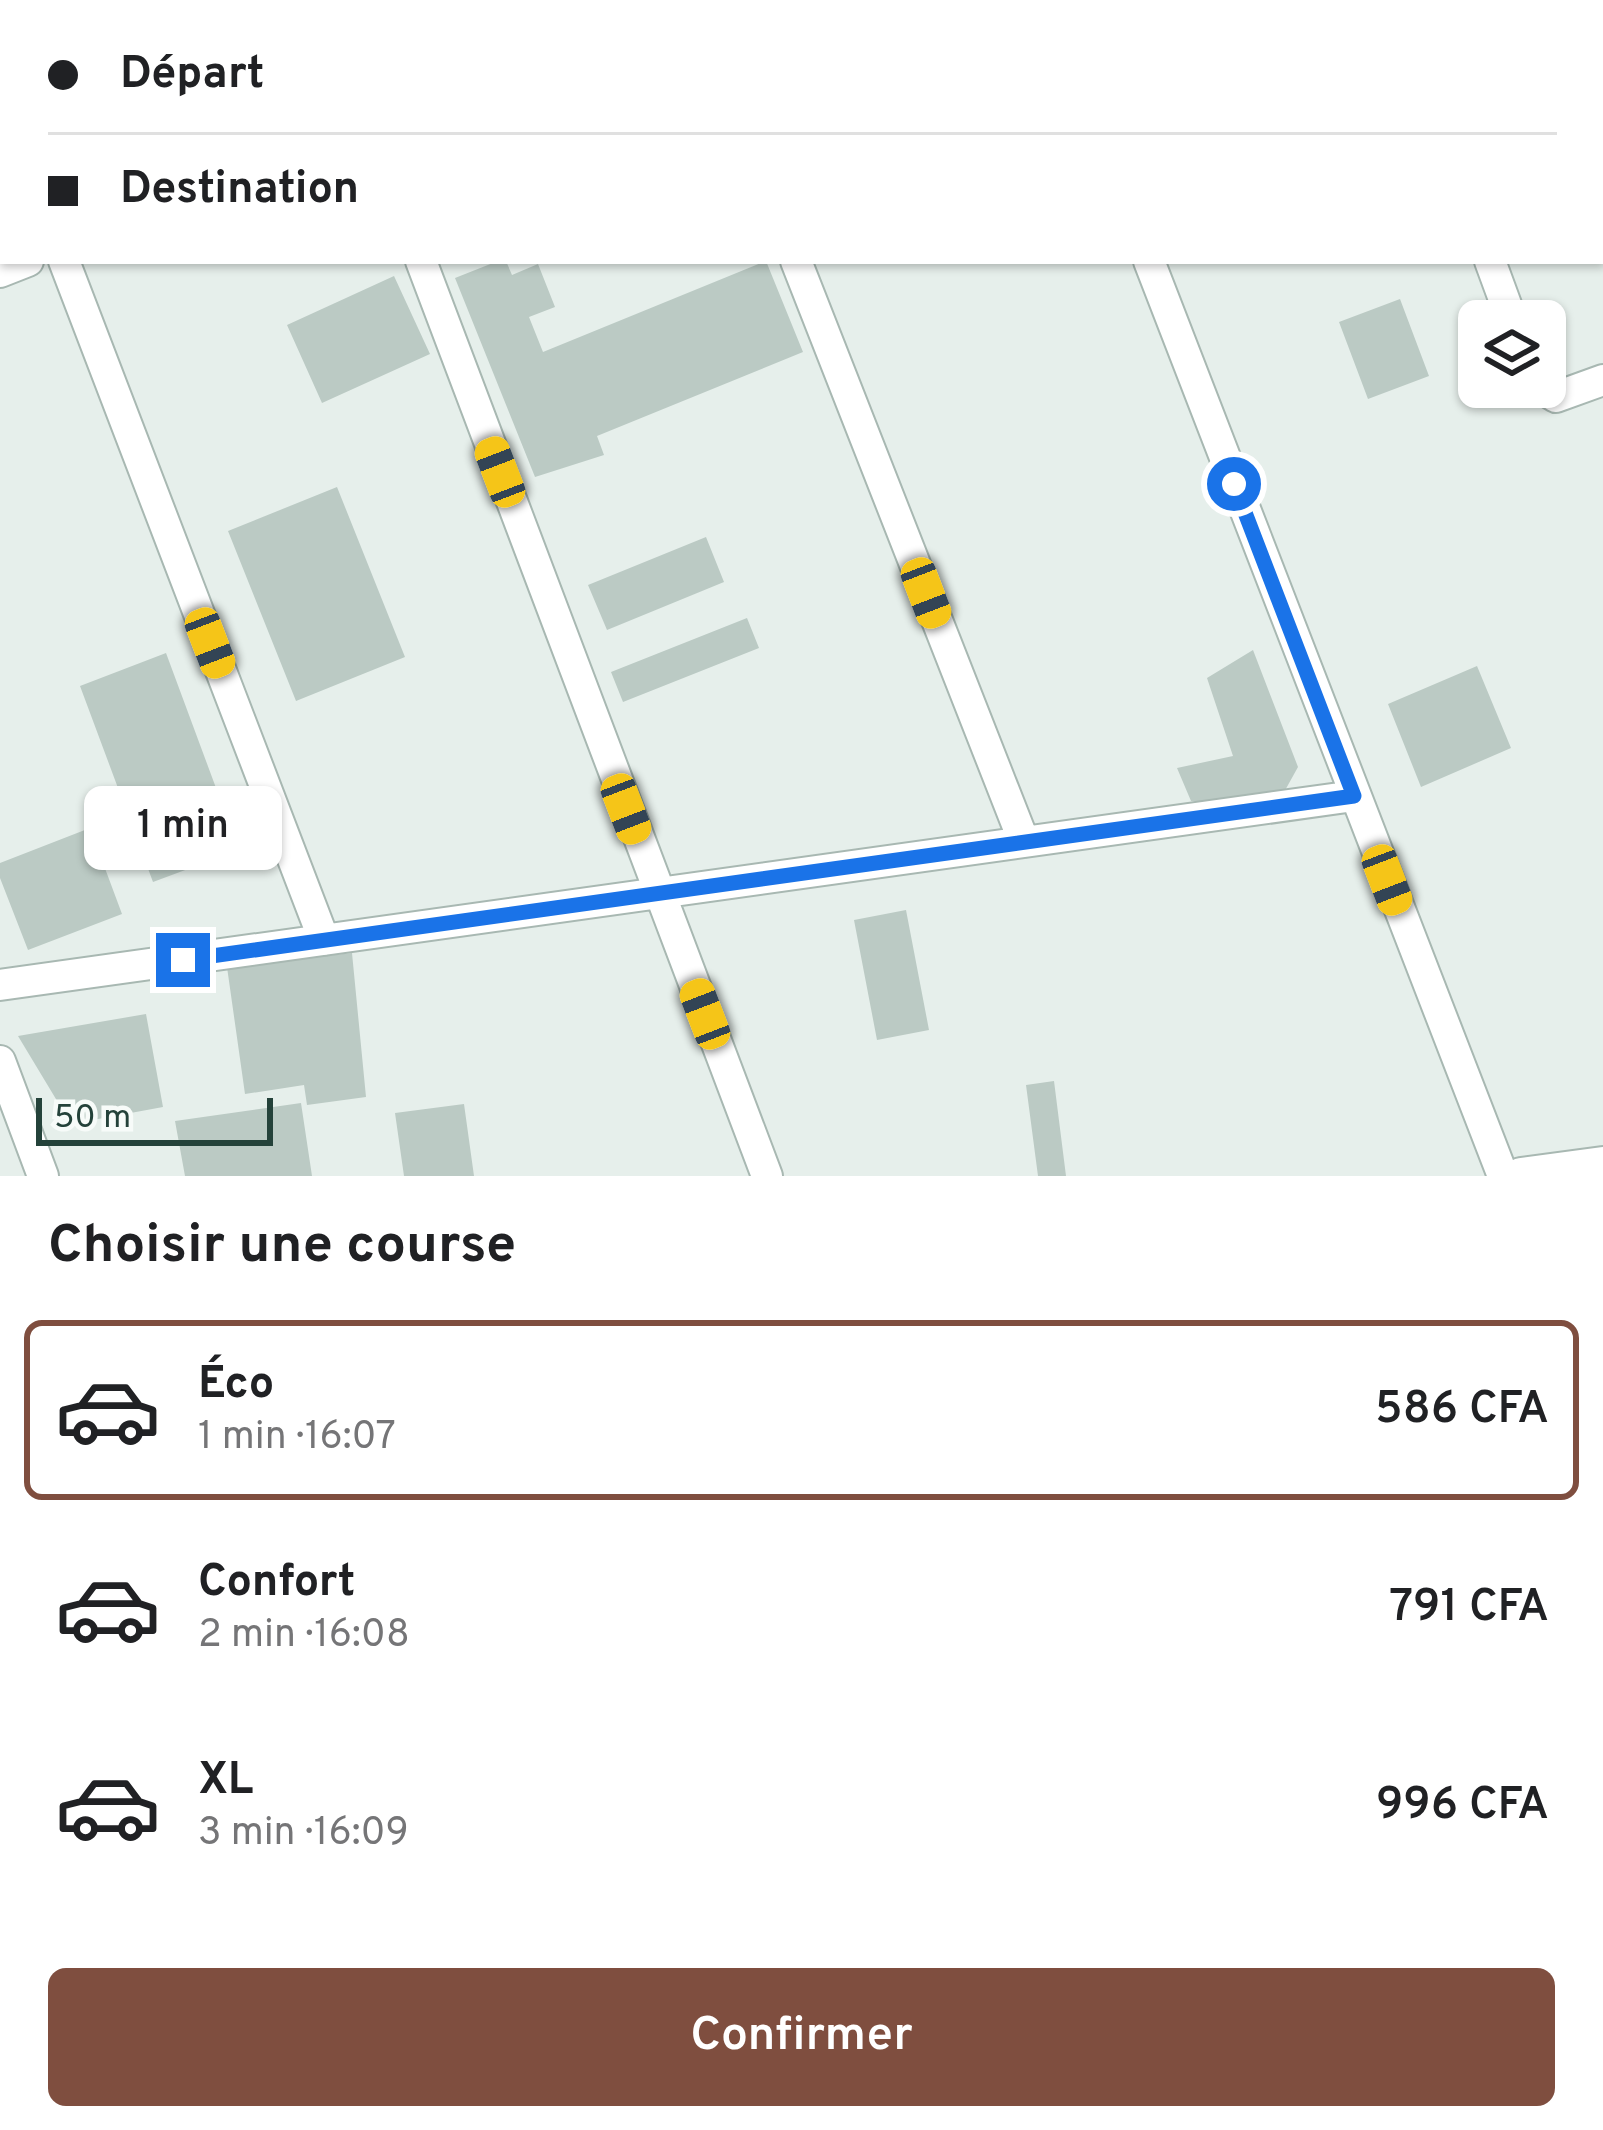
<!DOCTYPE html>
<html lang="fr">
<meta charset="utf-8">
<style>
:root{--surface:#fff;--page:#f6f6f6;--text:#202124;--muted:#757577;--line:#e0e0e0;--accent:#7f4e3f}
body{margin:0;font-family:Overpass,sans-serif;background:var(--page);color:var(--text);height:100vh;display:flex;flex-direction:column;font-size:45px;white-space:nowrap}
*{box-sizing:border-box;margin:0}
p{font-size:39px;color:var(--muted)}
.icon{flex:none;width:66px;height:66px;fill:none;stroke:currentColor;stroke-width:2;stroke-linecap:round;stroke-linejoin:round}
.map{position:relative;height:1176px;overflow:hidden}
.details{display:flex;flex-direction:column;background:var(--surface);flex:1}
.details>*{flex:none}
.top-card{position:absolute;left:0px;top:0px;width:1605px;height:264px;box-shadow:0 3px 9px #0004;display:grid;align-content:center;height:264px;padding:0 48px;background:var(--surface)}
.tools{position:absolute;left:1458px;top:300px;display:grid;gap:24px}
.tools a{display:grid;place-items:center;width:108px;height:108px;border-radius:18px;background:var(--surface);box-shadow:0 3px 9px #0004;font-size:60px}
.scale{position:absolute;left:36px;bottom:30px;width:237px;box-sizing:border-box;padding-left:12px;border:6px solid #24423a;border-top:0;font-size:33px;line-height:42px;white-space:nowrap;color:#24423a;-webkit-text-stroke:9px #f7fbf9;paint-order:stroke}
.end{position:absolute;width:54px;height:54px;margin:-27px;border:15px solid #1a73e8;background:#fff;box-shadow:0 0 0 6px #fff}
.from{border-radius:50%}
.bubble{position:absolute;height:84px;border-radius:18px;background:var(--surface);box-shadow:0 3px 9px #0004;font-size:39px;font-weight:600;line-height:84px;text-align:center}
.car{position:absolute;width:36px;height:72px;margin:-36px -18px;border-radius:15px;box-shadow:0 0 9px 3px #0007;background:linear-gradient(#f5c518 24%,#345 0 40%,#f5c518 0 76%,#345 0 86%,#f5c518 0)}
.top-card b{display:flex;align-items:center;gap:42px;height:114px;font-size:45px}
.top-card b+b{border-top:3px solid var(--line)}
.top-card i{width:30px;height:30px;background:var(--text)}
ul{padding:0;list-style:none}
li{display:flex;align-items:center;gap:36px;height:180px;margin:0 24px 18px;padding:0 24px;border:6px solid transparent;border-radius:18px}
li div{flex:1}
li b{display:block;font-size:45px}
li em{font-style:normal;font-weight:600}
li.current{border-color:var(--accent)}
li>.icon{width:108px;height:108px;stroke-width:1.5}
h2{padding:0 48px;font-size:54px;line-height:144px}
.button{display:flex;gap:24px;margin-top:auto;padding:24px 48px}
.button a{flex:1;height:138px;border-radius:18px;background:var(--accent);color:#fff;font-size:48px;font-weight:600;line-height:138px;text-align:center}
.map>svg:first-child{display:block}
.building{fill:#bbcac4}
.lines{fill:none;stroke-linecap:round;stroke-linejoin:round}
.minor-casing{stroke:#a8b8b2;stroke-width:34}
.tertiary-casing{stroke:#a8b8b2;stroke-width:40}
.minor{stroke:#fff;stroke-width:30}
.tertiary{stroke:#fff;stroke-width:36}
.route{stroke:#1a73e8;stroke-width:15}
</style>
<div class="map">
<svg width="1603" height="1176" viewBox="0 0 1603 1176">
<rect width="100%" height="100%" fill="#e6efeb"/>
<path class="building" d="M 498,261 L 506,261 L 512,275 L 538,264 L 555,307 L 529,317 L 543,352 L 766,261 L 803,352 L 597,436 L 604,455 L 535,477 L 455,278 Z
M 394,276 L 430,354 L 322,403 L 287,325 Z
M 1400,299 L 1429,376 L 1368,399 L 1339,322 Z
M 337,487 L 405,657 L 296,701 L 228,531 Z
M 706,537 L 724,582 L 607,630 L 588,585 Z
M 747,618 L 759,648 L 623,702 L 611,672 Z
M 1253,650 L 1298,767 L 1278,803 L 1191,801 L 1177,768 L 1233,756 L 1207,678 Z
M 166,653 L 239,850 L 153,882 L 80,686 Z
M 1477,666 L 1511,748 L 1421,787 L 1388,704 Z
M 90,828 L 122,914 L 28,950 L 0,878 L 0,863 Z
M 906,910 L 929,1030 L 877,1040 L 854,920 Z
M 352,953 L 366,1097 L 307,1105 L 304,1085 L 245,1094 L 227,967 Z
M 146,1014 L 163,1107 L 71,1124 L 18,1036 Z
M 1054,1081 L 1066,1176 L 1038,1176 L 1026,1085 Z
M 301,1103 L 312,1176 L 185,1176 L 175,1121 Z
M 464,1104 L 474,1176 L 404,1176 L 395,1113 Z"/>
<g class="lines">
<defs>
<path id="minor" d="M 323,0 L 324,3
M 1048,0 L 1050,3
M 1391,0 L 1393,3
M 1548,0 L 1548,3
M 702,3 L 710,0
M 1500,3 L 1507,0
M 0,95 L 3,103
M 1602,238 L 1603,242
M 64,261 L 324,940
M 421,261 L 767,1176
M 796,261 L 1024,842
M 1149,261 L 1503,1176
M 1490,261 L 1512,321
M 0,272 L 28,261
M 1540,387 L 1556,397 L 1603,380
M 0,985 L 1354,796
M 0,1061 L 43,1176"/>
<path id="tertiary" d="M 1521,1176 L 1603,1165"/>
</defs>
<use href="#minor" class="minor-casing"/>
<use href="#tertiary" class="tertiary-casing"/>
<use href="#minor" class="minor"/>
<use href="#tertiary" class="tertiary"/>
</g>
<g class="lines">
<path class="route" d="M 183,960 L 1354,796 L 1234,484"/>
</g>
</svg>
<div class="tools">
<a><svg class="icon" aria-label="layers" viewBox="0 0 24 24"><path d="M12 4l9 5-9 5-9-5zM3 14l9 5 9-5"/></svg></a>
</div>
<div class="scale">50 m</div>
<i class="end from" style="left:1234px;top:484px"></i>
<i class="end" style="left:183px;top:960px"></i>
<div class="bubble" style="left:84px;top:786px;width:198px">1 min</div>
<i class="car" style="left:500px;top:472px;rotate:339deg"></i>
<i class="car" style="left:926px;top:593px;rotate:159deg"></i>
<i class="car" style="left:210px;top:643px;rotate:159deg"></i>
<i class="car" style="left:626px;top:809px;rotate:159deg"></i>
<i class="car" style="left:1387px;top:880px;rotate:159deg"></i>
<i class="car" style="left:705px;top:1014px;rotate:339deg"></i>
<div class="top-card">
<b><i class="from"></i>Départ</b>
<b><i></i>Destination</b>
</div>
</div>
<section class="details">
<h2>Choisir une course</h2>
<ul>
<li class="current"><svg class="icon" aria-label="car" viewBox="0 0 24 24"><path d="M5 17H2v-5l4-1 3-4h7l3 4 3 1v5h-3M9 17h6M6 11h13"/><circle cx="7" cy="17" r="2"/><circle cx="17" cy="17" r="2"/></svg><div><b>Éco</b><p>1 min · 16:07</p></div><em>586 CFA</em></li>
<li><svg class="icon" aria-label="car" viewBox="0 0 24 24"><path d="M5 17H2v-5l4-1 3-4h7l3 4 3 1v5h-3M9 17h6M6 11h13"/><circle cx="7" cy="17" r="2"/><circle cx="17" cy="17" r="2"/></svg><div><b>Confort</b><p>2 min · 16:08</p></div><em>791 CFA</em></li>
<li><svg class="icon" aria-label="car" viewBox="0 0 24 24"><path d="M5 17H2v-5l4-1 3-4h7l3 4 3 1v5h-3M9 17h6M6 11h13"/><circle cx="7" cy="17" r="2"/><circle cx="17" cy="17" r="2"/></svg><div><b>XL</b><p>3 min · 16:09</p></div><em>996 CFA</em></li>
</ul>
<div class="button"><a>Confirmer</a></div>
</section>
